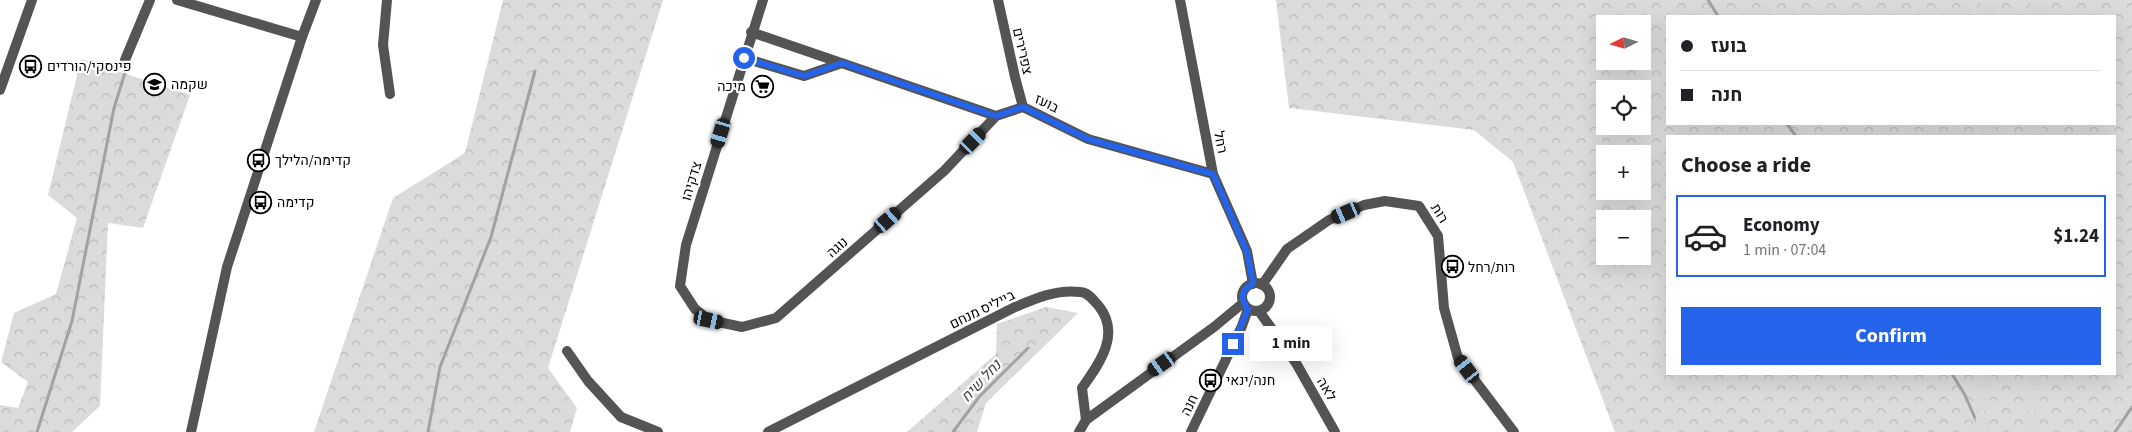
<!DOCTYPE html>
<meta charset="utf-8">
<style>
:root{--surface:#fff;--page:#f6f6f6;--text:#202124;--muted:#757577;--line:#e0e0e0;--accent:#2563eb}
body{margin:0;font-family:"Source Sans 3",Heebo,sans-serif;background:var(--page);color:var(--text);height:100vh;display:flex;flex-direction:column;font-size:19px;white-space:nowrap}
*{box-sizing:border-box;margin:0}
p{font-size:16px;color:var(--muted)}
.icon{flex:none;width:28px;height:28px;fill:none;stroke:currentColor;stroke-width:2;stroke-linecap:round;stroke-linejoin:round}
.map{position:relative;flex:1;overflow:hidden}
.side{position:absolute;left:1666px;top:135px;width:450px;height:240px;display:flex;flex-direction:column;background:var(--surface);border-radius:0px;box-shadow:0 5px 20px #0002}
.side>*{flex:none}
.banner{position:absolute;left:1666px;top:15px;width:450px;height:110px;border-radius:0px;box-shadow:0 5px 20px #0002;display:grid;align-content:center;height:110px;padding:0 15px;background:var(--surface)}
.needle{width:32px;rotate:265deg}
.buttons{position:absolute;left:1596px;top:15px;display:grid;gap:10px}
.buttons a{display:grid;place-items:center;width:55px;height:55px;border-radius:0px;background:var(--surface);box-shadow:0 5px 20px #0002;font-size:25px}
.end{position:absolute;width:22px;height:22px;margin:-11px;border:6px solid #2563eb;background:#fff;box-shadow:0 0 0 2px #fff}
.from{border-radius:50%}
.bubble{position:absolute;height:35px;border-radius:0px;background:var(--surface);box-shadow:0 5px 20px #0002;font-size:16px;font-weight:700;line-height:35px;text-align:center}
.car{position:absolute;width:15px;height:30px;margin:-15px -8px;border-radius:6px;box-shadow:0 0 4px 1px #0007;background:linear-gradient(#222 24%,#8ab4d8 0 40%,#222 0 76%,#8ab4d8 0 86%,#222 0)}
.banner b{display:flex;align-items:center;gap:18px;height:48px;font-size:19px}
.banner b+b{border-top:1px solid var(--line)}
.banner i{width:12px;height:12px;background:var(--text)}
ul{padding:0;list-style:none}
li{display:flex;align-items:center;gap:15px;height:82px;margin:0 10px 8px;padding:0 5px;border:2px solid transparent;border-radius:0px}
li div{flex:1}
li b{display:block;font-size:19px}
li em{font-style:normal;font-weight:700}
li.active{border-color:var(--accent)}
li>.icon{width:45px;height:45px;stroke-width:1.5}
h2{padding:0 15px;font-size:22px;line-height:60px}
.cta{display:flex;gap:10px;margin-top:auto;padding:10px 15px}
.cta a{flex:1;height:58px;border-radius:0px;background:var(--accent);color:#fff;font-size:20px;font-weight:700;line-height:58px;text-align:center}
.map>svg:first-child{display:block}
.forest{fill:url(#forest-crowns);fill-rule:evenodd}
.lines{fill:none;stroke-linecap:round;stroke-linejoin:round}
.stream{stroke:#a2a2a2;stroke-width:3}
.trunk-tunnel{stroke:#d9d9d9;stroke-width:14;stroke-dasharray:14 7;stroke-linecap:butt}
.minor{stroke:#545454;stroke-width:10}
.tertiary{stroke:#545454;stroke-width:10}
.route{stroke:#2563eb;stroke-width:6}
.labels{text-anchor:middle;stroke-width:4.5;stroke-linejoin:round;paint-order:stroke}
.street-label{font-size:14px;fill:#000;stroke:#fff}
.poi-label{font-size:14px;fill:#000;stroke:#fff;text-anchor:start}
.water-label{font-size:15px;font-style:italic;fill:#434343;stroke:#fff}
</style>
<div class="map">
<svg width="2132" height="432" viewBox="0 0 2132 432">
<defs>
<pattern id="forest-crowns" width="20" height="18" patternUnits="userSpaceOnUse" patternTransform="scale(1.25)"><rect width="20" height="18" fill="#dbdbdb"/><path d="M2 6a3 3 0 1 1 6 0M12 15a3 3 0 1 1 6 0" fill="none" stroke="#bababa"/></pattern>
</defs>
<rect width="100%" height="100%" fill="#fff"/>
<path class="forest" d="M 503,0 L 663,0 L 548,368 L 577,408 L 570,432 L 314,432 L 393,198 L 465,153 Z
M 1276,0 L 2132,0 L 2132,432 L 1615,432 L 1513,162 L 1474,130 L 1289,108 ZM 1668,16 L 2115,16 L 2115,124 L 1668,124 ZM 1605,24 L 1642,24 L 1642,61 L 1605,61 ZM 1605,89 L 1642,89 L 1642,126 L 1605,126 ZM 1668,136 L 2115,136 L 2115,374 L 1668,374 ZM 1605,154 L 1642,154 L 1642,191 L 1605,191 ZM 1605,219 L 1642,219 L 1642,256 L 1605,256 Z
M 81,59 L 190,95 L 143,228 L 108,223 L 100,406 L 72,432 L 0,432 L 0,405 L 18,408 L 28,382 L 1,362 L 14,313 L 56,294 L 77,218 L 48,195 Z
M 1046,307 L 1078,313 L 986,403 L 977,432 L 907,432 L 996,354 L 997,324 Z"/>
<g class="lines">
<path class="stream" d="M 1708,0 L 1718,16
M 1787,124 L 1796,136
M 1952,374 L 1965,395 L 1981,432
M 37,432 L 72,321 L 114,108 L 129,60
M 428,432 L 440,367 L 491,237 L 535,71
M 953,432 L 979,397 L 1028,348
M 2115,432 L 2132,407"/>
<path class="trunk-tunnel" d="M 1988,16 L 1988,0
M 2037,16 L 2037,0
M 1987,136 L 1987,124
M 2036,136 L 2036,124
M 1982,432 L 1984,374
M 2033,432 L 2034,374"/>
<path class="minor" d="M 177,0 L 302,37
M 387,0 L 383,45 L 390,94
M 763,0 L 686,245 L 680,286 L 695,309 L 709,320 L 742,327 L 776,318 L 944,171 L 996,116
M 751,32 L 996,116 L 1023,107
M 744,58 L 804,76 L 842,63
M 125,60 L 150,0
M 0,90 L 32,0
M 1262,285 L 1287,249 L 1329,220 L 1364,205 L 1385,201 L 1419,206 L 1438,236 L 1444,308 L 1458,358 L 1514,432
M 567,351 L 588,381 L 621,417 L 658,432
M 768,432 L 1013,308 C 1034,299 1056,289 1080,292 C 1088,292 1093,300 1098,305 C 1122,334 1099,364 1082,388 L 1086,420
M 1191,432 L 1242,326 L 1248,309"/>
<path class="tertiary" d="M 998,0 L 1015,77 L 1023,107 L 1088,139 L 1213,174
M 1180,0 L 1213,174 L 1247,251 L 1253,284
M1242 297a14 14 0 1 1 28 0a14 14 0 1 1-28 0Z
M 1259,311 L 1296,363 L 1335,432
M 191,432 L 227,267 L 302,37 L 316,0
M 1079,432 L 1086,420 L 1214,327 L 1243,303"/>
</g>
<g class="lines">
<path class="route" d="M 744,58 L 804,76 L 842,63 L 996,116 L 1023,107 L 1088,139 L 1213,174 L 1247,252 L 1253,284 C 1241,289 1240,299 1248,309 L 1233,344"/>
</g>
<defs>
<symbol id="bus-ring" viewBox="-11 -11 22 22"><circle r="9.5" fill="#fff" stroke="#000" stroke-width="1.5"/><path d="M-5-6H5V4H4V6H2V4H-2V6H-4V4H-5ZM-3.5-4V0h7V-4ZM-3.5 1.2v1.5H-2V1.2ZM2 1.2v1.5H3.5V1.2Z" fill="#000"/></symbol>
<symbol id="school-ring" viewBox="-11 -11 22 22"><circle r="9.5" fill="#fff" stroke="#000" stroke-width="1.5"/><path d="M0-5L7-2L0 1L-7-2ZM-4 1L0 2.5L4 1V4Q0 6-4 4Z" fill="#000"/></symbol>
<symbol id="supermarket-ring" viewBox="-11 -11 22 22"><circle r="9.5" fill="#fff" stroke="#000" stroke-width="1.5"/><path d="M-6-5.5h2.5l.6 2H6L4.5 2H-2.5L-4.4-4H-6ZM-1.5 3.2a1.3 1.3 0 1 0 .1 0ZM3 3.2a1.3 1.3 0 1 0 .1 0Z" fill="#000"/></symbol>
</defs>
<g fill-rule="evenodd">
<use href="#bus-ring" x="18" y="54" width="25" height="25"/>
<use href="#school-ring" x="142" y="72" width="25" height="25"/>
<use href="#supermarket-ring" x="750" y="74" width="25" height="25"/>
<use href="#bus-ring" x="246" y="148" width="25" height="25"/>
<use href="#bus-ring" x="248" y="190" width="25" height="25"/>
<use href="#bus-ring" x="1440" y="254" width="25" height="25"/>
<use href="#bus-ring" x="1198" y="368" width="25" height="25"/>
</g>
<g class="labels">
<g class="street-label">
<text transform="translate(1023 51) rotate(77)" y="5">צפרירים</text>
<text transform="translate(1047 103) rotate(26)" y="5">בועז</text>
<text transform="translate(1221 142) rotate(79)" y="5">רחל</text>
<text transform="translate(691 181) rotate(-73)" y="5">צדקיהו</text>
<text transform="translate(1440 213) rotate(58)" y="5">רות</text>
<text transform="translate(837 247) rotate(-41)" y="5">נוגה</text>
<text transform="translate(982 309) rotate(-26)" y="5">בייליס מנחם</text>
<text transform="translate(1327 389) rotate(59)" y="5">לאה</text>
<text transform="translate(1189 405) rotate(-64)" y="5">חנה</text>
</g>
<g class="poi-label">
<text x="47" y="71">פינסקי/הורדים</text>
<text x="171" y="89">שקמה</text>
<text x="746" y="91" text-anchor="end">מיכה</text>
<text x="275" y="165">קדימה/הלילך</text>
<text x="277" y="207">קדימה</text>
<text x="1468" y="272">רות/רחל</text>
<text x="1226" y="385">חנה/ינאי</text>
</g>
<g class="water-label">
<text transform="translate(981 381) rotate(-47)" y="5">נחל שיח</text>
</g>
</g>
</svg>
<div class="buttons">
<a><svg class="needle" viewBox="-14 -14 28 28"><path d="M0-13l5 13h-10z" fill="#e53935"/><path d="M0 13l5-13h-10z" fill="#757577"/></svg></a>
<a><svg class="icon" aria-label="locate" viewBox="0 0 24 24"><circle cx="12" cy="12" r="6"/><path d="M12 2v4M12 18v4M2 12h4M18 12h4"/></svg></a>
<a>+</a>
<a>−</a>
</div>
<i class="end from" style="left:744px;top:58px"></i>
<i class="end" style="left:1233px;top:344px"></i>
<div class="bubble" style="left:1250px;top:326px;width:82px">1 min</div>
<i class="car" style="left:721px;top:133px;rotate:197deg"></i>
<i class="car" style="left:973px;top:141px;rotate:44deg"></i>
<i class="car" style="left:1346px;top:213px;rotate:247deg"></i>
<i class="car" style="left:888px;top:220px;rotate:49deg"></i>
<i class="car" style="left:709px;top:320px;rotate:102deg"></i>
<i class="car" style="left:1162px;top:364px;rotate:235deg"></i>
<i class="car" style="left:1467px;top:369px;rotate:323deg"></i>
<div class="banner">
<b><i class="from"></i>בועז</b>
<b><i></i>חנה</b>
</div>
<section class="side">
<h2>Choose a ride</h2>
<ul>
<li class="active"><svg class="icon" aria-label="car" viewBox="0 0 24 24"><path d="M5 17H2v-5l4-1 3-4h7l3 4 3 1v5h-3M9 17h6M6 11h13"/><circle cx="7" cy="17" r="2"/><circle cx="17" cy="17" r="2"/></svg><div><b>Economy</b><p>1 min · 07:04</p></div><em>$1.24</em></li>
</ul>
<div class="cta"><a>Confirm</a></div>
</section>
</div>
